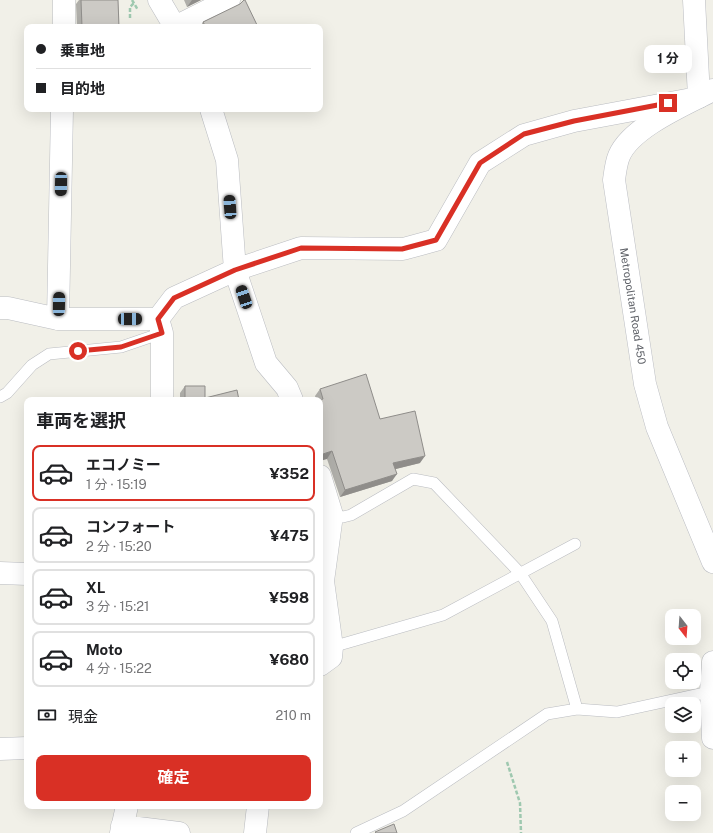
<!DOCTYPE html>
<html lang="ja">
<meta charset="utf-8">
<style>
:root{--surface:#fff;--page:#f6f6f6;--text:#202124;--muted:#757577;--line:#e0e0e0;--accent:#d93025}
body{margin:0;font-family:"Public Sans","Noto Sans JP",sans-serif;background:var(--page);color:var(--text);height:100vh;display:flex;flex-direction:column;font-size:15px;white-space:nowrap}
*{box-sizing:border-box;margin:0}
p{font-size:13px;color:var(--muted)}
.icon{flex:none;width:22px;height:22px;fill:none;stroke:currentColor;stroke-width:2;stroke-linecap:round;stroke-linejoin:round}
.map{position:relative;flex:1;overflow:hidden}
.side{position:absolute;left:24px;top:397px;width:299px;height:412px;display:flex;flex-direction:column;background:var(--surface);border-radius:8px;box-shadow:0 4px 16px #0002}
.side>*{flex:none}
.top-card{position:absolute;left:24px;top:24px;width:299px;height:88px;border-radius:8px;box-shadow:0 4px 16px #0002;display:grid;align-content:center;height:88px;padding:0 12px;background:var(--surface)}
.needle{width:26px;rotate:163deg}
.tools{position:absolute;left:665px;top:609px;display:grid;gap:8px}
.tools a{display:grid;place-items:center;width:36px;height:36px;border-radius:8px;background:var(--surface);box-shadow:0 4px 16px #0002;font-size:20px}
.end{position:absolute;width:18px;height:18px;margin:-9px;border:5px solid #d93025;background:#fff;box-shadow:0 0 0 2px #fff}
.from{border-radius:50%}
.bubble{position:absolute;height:28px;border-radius:8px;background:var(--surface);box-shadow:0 4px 16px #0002;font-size:13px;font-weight:700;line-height:28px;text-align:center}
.car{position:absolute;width:12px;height:24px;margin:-12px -6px;border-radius:5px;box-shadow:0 0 3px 1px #0007;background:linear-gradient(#222 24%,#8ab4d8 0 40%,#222 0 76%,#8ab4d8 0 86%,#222 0)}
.top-card b{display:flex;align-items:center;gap:14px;height:38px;font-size:15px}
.top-card b+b{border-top:1px solid var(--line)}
.top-card i{width:10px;height:10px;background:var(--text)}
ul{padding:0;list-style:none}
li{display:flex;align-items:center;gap:12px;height:56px;margin:0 8px 6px;padding:0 4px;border:2px solid var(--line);border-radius:8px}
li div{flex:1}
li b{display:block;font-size:15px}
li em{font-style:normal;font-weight:700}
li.current{border-color:var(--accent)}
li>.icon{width:36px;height:36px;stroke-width:1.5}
h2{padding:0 12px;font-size:18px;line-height:48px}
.pay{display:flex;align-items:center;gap:10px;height:44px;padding:0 12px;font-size:15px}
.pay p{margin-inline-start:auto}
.button{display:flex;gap:8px;margin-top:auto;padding:8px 12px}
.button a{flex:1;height:46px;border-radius:8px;background:var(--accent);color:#fff;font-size:16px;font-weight:700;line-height:46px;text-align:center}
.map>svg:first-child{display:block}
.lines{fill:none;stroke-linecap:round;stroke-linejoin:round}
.service-casing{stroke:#babcc1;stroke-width:12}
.minor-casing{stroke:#babcc1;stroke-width:23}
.tertiary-casing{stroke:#babcc1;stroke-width:23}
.secondary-casing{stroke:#bbbdc3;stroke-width:23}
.path{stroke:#9ec8af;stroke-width:2.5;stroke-dasharray:4 2;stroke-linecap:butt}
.service{stroke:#fff;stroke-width:11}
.minor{stroke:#fff;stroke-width:22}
.tertiary{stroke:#fff;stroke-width:22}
.secondary{stroke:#fff;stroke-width:22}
.wall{fill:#afaea9}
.shaded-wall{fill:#8f8d8a}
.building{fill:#cccac5;stroke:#8f8d8a}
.route{stroke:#d93025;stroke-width:5}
.labels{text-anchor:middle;stroke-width:4;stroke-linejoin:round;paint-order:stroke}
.street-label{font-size:11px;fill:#5f6268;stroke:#fff}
</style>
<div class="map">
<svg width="713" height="833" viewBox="0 0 713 833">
<rect width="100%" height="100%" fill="#f1f0e8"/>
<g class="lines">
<defs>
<path id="service" d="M 0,397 L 7,393 L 32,365 L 49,354 L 121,347 L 162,333
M 332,515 L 343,517 L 351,515 L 413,479 L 434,483 L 520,573 L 552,621 L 577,709
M 332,647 L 443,615 L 575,544
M 356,833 L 403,811 L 547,714 L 577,709 L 617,712 L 713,691"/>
<path id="minor" d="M 694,0 L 699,97
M 64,27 L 64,0
M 175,27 L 229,0
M 235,270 L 266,363 L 287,388 L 292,400
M 0,308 L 8,308 L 58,319 L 158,319 L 174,298 L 235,270 L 301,248 L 403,249 L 436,240 L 480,163 L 524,135 L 574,121 L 692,99
M 58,319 L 62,109
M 158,319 L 162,333 L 162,400
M 320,476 L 332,515 L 323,581 L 332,647 L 331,657 L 320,665
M 0,573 L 27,574
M 713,662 L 711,691 L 713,738
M 0,749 L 27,748
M 122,826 L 179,833
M 121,833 L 127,806
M 255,833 L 258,806"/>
<path id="tertiary" d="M 159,0 L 175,27
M 211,109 L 227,160 L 235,270"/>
<path id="secondary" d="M 713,90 C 686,104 631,127 619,156 C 616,163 615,173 614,180 L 645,384 L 657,427 L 713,562"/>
</defs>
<use href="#service" class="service-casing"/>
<use href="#minor" class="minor-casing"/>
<use href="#tertiary" class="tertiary-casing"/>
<use href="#secondary" class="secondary-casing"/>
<path class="path" d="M 132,0 L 138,10
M 130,18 L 130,7 L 134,3
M 507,762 L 520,803 L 521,833"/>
<use href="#service" class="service"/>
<use href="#minor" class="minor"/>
<use href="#tertiary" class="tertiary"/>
<use href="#secondary" class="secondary"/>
</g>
<path class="wall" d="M 79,0 L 118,0 L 119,27 L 77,27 L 76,4 Z
M 184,0 L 201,0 L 187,7 Z
M 240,4 L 258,27 L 200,27 L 203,22 Z
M 185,386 L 205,398 L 239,400 L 180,400 L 180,393 Z
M 320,389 L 380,419 L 420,463 L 395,469 L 392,481 L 340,497 L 327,459 L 320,400 L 316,400 L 315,396 Z"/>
<path class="shaded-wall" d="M 192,0 L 201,0 L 187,7 Z
M 332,451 L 327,459 L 320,461 L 320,455 Z
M 425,456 L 420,463 L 388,471 L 393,463 Z
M 397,474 L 392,481 L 340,497 L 345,490 Z"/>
<path class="building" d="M 81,0 L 118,0 L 119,27 L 82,27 Z
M 244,0 L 245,0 L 258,27 L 206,27 L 203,22 L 240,4 Z
M 366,374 L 380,419 L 415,411 L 425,456 L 393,463 L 397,474 L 345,490 L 332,451 L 320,455 L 320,400 L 323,399 L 320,389 Z
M 185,386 L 205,386 L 205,398 L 237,390 L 239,400 L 185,400 Z
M 394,824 L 397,833 L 376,833 L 375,832 Z"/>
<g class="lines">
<path class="route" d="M 78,351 L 121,347 L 162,333 L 158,319 L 174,298 L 235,270 L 301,248 L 402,249 L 436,240 L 480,163 L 524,134 L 574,121 L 668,103"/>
</g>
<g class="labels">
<g class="street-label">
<text transform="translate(633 306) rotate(81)" y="4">Metropolitan Road 450</text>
</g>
</g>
</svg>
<div class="tools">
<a><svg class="needle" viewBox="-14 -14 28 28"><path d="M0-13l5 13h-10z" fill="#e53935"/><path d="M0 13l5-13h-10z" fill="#757577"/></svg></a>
<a><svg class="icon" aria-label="locate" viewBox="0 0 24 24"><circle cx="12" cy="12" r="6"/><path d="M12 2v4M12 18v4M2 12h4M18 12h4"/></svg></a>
<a><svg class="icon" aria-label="layers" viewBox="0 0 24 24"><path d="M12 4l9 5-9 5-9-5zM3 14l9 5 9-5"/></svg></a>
<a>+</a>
<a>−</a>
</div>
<i class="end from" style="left:78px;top:351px"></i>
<i class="end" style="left:668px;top:103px"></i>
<div class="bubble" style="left:644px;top:45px;width:48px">1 分</div>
<i class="car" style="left:61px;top:184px;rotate:181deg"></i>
<i class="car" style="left:230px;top:207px;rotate:356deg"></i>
<i class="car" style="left:244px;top:297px;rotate:341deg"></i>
<i class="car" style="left:59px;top:304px;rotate:1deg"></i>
<i class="car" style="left:130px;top:319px;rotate:90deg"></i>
<div class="top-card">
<b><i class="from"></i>乗車地</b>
<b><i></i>目的地</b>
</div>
<section class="side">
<h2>車両を選択</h2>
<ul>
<li class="current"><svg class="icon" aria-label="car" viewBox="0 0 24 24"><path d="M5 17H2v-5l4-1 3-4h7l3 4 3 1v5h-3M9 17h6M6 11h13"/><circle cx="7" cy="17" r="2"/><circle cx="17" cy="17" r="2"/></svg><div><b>エコノミー</b><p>1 分 · 15:19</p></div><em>¥352</em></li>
<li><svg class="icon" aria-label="car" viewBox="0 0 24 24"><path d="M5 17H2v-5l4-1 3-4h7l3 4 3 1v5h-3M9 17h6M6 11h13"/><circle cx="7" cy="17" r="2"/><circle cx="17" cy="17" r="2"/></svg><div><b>コンフォート</b><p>2 分 · 15:20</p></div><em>¥475</em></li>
<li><svg class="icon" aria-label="car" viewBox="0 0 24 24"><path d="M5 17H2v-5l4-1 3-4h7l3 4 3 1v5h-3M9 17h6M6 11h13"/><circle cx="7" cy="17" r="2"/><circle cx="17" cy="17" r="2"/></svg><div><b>XL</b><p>3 分 · 15:21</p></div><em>¥598</em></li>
<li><svg class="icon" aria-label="car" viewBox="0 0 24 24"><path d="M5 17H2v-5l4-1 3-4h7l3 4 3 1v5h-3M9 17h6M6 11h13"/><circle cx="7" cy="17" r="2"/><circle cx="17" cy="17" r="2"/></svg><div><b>Moto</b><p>4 分 · 15:22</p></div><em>¥680</em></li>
</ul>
<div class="pay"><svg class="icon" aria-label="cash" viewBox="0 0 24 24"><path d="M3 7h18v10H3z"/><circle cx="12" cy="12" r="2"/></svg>現金<p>210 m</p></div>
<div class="button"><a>確定</a></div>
</section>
</div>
